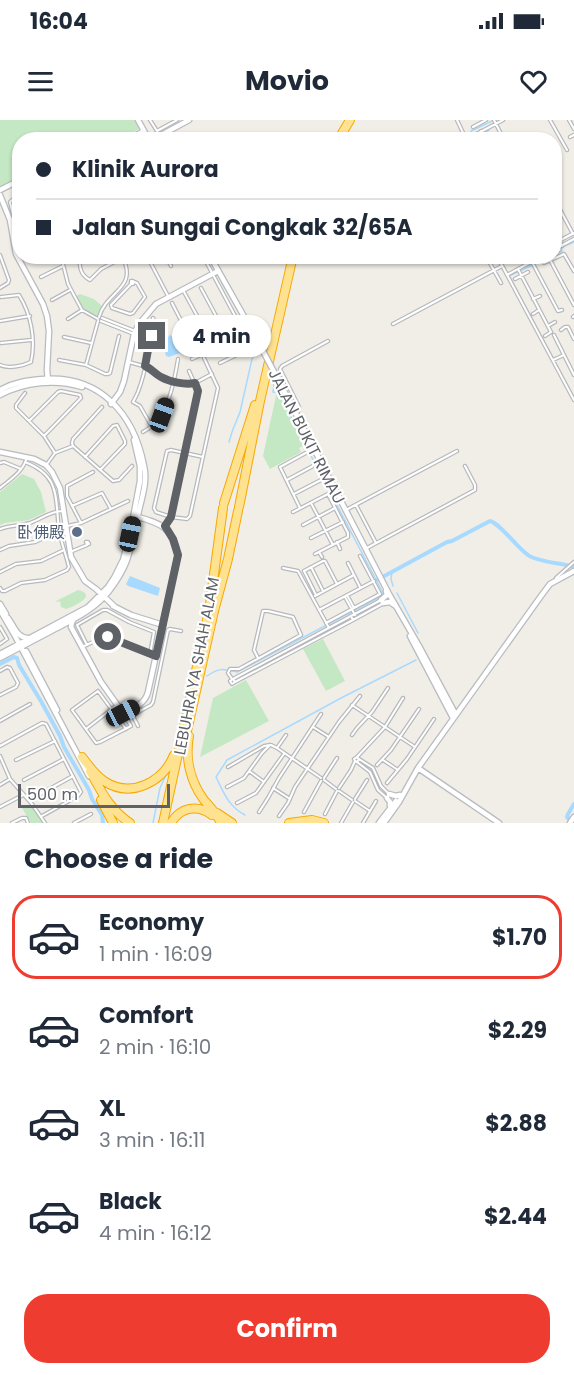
<!DOCTYPE html>
<meta charset="utf-8">
<style>
:root{--surface:#fff;--page:#f2f2f3;--text:#1f2937;--muted:#747a83;--line:#e0e1e3;--accent:#ee3d30}
body{margin:0;font-family:Poppins,"Noto Sans SC",sans-serif;background:var(--page);color:var(--text);height:100vh;display:flex;flex-direction:column;font-size:22px;white-space:nowrap}
*{box-sizing:border-box;margin:0}
p{font-size:20px;color:var(--muted)}
.icon{flex:none;width:33px;height:33px;fill:none;stroke:currentColor;stroke-width:2;stroke-linecap:round;stroke-linejoin:round}
.map{position:relative;height:703px;overflow:hidden}
.drawer{display:flex;flex-direction:column;background:var(--surface);flex:1}
.drawer>*{flex:none}
.hud{position:absolute;left:12px;top:12px;width:550px;height:132px;border-radius:24px;box-shadow:0 2px 4px #0004;display:grid;align-content:center;height:132px;padding:0 24px;background:var(--surface)}
.scale{position:absolute;left:18px;bottom:15px;width:152px;box-sizing:border-box;padding-left:6px;border:3px solid #5e6267;border-top:0;font-size:16px;line-height:21px;white-space:nowrap;color:#5e6267;-webkit-text-stroke:4px #fff;paint-order:stroke}
.end{position:absolute;width:27px;height:27px;margin:-14px;border:8px solid #5e6267;background:#fff;box-shadow:0 0 0 3px #fff}
.from{border-radius:50%}
.bubble{position:absolute;height:42px;border-radius:21px;background:var(--surface);box-shadow:0 2px 4px #0004;font-size:20px;font-weight:700;line-height:42px;text-align:center}
.car{position:absolute;width:18px;height:36px;margin:-18px -9px;border-radius:8px;box-shadow:0 0 4px 2px #0007;background:linear-gradient(#222 24%,#8ab4d8 0 40%,#222 0 76%,#8ab4d8 0 86%,#222 0)}
.hud b{display:flex;align-items:center;gap:21px;height:57px;font-size:22px}
.hud b+b{border-top:2px solid var(--line)}
.hud i{width:15px;height:15px;background:var(--text)}
ul{padding:0;list-style:none}
li{display:flex;align-items:center;gap:18px;height:84px;margin:0 12px 9px;padding:0 12px;border:3px solid transparent;border-radius:24px}
li div{flex:1}
li b{display:block;font-size:22px}
li em{font-style:normal;font-weight:700}
li.selected{border-color:var(--accent)}
li>.icon{width:54px;height:54px;stroke-width:1.5}
h2{padding:0 24px;font-size:27px;line-height:72px}
.button{display:flex;gap:12px;margin-top:auto;padding:12px 24px}
.button a{flex:1;height:69px;border-radius:24px;background:var(--accent);color:#fff;font-size:24px;font-weight:700;line-height:69px;text-align:center}
.status{display:flex;justify-content:space-between;align-items:center;height:42px;padding:0 30px;background:var(--surface);direction:ltr}
.status svg{height:16px;fill:currentColor}
header{display:flex;justify-content:space-between;align-items:center;height:78px;padding:0 24px;background:var(--surface);font-size:27px;font-weight:700}
.map>svg:first-child{display:block}
.green{fill:#c4e8c3}
.water{fill:#a8daff}
.lines{fill:none;stroke-linecap:round;stroke-linejoin:round}
.stream{stroke:#a8daff;stroke-width:1.5}
.river{stroke:#a8daff;stroke-width:4}
.street-casing{stroke:#b7b9bd;stroke-width:4.5}
.secondary-casing{stroke:#b8bbc0;stroke-width:7}
.highway-casing{stroke:#f7a800;stroke-width:10}
.street{stroke:#fff;stroke-width:2}
.secondary{stroke:#fff;stroke-width:4.5}
.highway{stroke:#ffe28f;stroke-width:8}
.secondary-bridge-casing{stroke:#b8bbc0;stroke-width:7;stroke-linecap:butt}
.secondary-bridge{stroke:#fff;stroke-width:4.5}
.route{stroke:#5e6267;stroke-width:8}
.service-dot{fill:#5c6f8a;stroke:#fff;stroke-width:2}
.labels{text-anchor:middle;stroke-width:4.5;stroke-linejoin:round;paint-order:stroke}
.street-label{font-size:16px;fill:#5e6267;stroke:#fff}
.service-label{font-size:16px;fill:#4e5e75;stroke:#fff;text-anchor:end}
</style>
<div class="status"><b>16:04</b><svg viewBox="0 0 49 12"><path d="M0 12V9h3v3zM5 12V6h3v6zM10 12V3h3v9zM15 12V0h3v12zM26 1h20v11H26zM47 4h2v5h-2z"/></svg></div>
<header><svg class="icon" aria-label="menu" viewBox="0 0 24 24"><path d="M4 6h16M4 12h16M4 18h16"/></svg>Movio<svg class="icon" aria-label="heart" viewBox="0 0 24 24"><path d="M12 20l-8-8c-3-5 5-10 8-4 3-6 11-1 8 4z"/></svg></header>
<div class="map">
<svg width="574" height="703" viewBox="0 0 574 703">
<rect width="100%" height="100%" fill="#f1eee7"/>
<path class="green" d="M 0,0 L 134,0 L 139,9 L 118,19 L 20,20 L 19,57 L 0,66 Z
M 80,174 L 94,179 L 102,186 L 98,195 L 94,196 L 83,189 L 75,177 Z
M 277,271 L 305,325 L 299,328 L 301,332 L 270,349 L 263,336 Z
M 22,354 L 34,359 L 41,372 L 46,392 L 29,400 L 5,403 L 0,405 L 0,372 Z
M 78,470 C 99,475 73,487 66,489 L 61,487 L 60,481 L 57,482 L 56,481 Z
M 323,519 L 345,561 L 326,571 L 303,529 Z
M 246,560 L 269,601 L 200,637 L 213,578 Z
M 30,684 L 44,703 L 31,703 L 22,688 Z"/>
<path class="water" d="M 170,215 L 174,218 L 183,239 L 180,233 L 169,237 L 166,236 C 164,229 164,220 170,215 Z
M 130,456 L 160,468 L 158,476 L 128,466 L 126,464 Z"/>
<g class="lines">
<path class="stream" d="M 477,17 L 489,10
M 461,20 L 472,13 L 471,11 L 492,1
M 555,134 L 562,131 L 561,128 L 574,122
M 550,137 L 551,136
M 511,155 L 546,139
M 273,259 L 274,265 L 273,272 L 278,273 L 281,278 L 308,329
M 229,322 L 232,312 L 240,292 L 252,239 L 255,233 L 258,235
M 392,452 L 391,459 L 393,466
M 397,473 L 418,513
M 207,556 C 220,547 223,549 237,552 L 384,475 L 309,332
M 245,695 C 228,686 224,673 216,657 L 227,640 L 343,577 L 416,540
M 153,703 L 160,668 L 166,655"/>
<path class="river" d="M 377,460 L 447,422 L 452,421 L 490,401 C 501,404 517,428 528,435 C 537,442 562,443 574,447
M 0,544 L 14,537 L 17,538 L 19,545 L 42,583 L 60,616 L 64,627 L 89,670 L 92,679 L 102,695 L 103,703
M 569,699 L 567,697 L 568,694 L 574,684
M 573,703 L 573,702"/>
<defs>
<path id="street" d="M 150,0 L 157,11 L 177,0
M 457,0 L 466,19
M 494,0 L 504,20
M 550,0 L 567,30
M 569,0 L 574,9
M 473,7 L 486,0
M 481,11 L 486,20
M 570,17 L 574,15
M 465,20 L 503,0
M 20,76 L 12,80 L 10,82 L 15,103 L 20,111
M 555,80 L 573,114
M 555,113 L 562,126
M 555,123 L 574,113
M 555,129 L 574,119
M 0,135 L 9,160 L 8,163 L 0,168
M 61,136 L 68,164 L 82,190 L 98,199
M 80,136 C 79,146 80,155 90,160 L 101,149 L 122,138
M 147,136 L 168,176
M 166,136 L 171,146
M 185,136 L 185,137
M 203,136 L 248,220 L 245,231 L 220,243
M 497,136 L 574,280
M 529,136 L 532,142
M 548,136 L 574,185
M 487,138 L 501,163
M 532,142 L 558,191 L 562,190
M 544,143 L 564,134 L 574,151
M 518,149 L 551,212 L 545,216
M 507,155 L 542,136
M 41,157 L 63,146
M 515,159 L 528,152
M 131,161 L 133,161 L 133,164 L 131,164 Z
M 131,164 L 111,185 L 112,188 L 130,194 L 133,193 L 145,177 L 137,163 L 134,162
M 201,168 L 222,207
M 183,170 L 207,214
M 533,179 L 540,176
M 52,180 L 70,170
M 172,183 L 190,218 L 194,220 L 236,200
M 533,194 L 539,190
M 99,197 C 107,170 139,169 122,136
M 573,197 L 574,196
M 102,198 L 135,211
M 68,199 L 82,190
M 0,201 L 30,196
M 101,201 L 134,214
M 393,204 L 502,146
M 548,206 L 555,202
M 561,210 L 565,207 L 568,207 L 574,219
M 554,215 L 574,255
M 64,217 L 91,223
M 1,223 L 31,220
M 192,239 L 244,215
M 59,240 L 86,245 L 105,254 L 108,254 L 110,253 L 119,216
M 553,240 L 564,235
M 129,242 L 150,248 L 162,258 L 188,264 L 195,263 L 212,254
M 0,245 C 8,249 23,246 31,242 C 36,220 31,194 19,175 L 1,177
M 86,245 L 98,201
M 25,273 L 16,285 L 16,288 L 44,316 L 55,333
M 297,294 L 299,289 L 299,287 L 280,249 L 282,246 L 328,221
M 29,301 L 58,272 L 61,271 L 80,275 L 81,278 L 44,316
M 152,307 L 140,286 L 133,282 C 135,278 138,273 139,269 C 147,248 148,226 157,206 L 153,198
M 143,312 C 150,308 157,303 161,296 C 171,279 175,258 178,239
M 73,326 L 113,361 L 119,360 L 132,346
M 73,326 L 72,323 L 73,319 L 102,287
M 85,337 L 113,306 L 117,305 L 125,321 L 125,324 L 100,350
M 203,337 L 171,330 L 167,331 L 154,388 L 156,392 L 171,397 L 187,399 L 190,396 L 218,268 L 204,238
M 0,343 L 4,342 L 21,349
M 47,344 L 55,333 L 73,326
M 287,360 L 313,346
M 0,368 C 11,359 23,352 27,337
M 294,374 L 321,360
M 311,383 L 333,425
M 356,385 L 376,423
M 72,386 L 102,373 L 111,389
M 300,388 L 280,347 L 313,329
M 346,390 L 457,331
M 293,392 L 328,374 L 348,413 L 348,417 L 315,434
M 81,403 L 67,376 L 67,366 L 93,352
M 303,405 L 335,388
M 67,406 L 81,403 L 128,381
M 165,406 L 171,397 L 198,271 L 189,251
M 0,409 C 9,405 20,406 30,403 C 41,399 50,391 63,391
M 311,418 L 343,402
M 88,422 L 89,424 L 87,424 L 86,422 Z
M 337,422 L 340,429
M 367,428 L 475,370 L 475,365 L 465,346
M 0,430 L 9,426 L 35,422 L 59,411
M 70,432 L 87,425
M 319,432 L 322,437
M 348,443 L 360,467
M 311,447 L 323,471
M 283,448 L 298,451 L 329,508
M 0,452 L 16,444 L 41,441 L 64,430
M 556,458 L 574,442
M 0,468 L 2,471 L 5,471 L 21,463 L 45,460 L 67,450 L 69,447 C 66,435 61,422 59,410 C 55,378 61,356 25,342
M 316,475 L 304,451 L 323,441 L 325,441 L 337,464
M 347,475 L 354,488
M 315,476 L 354,455
M 345,477 L 355,495
M 319,490 L 374,461
M 352,498 L 353,500 L 384,483
M 326,503 L 380,474 L 360,436
M 0,507 L 7,519 L 0,524
M 87,525 L 77,505 L 103,490 L 107,490 L 129,502 L 154,512 L 150,534
M 82,527 L 106,516 L 156,536
M 0,551 L 7,547 L 10,548 L 18,563 L 16,567 L 0,575
M 232,559 L 228,553 L 230,549 L 239,549 L 301,515 L 293,497 L 268,491 L 263,491 L 254,530 L 258,538
M 233,559 L 381,480
M 233,559 L 235,562 L 232,564 L 230,561 Z
M 235,562 L 353,500
M 352,585 L 415,627
M 140,591 L 151,585 L 153,582 L 168,510 L 170,509 L 181,511
M 123,593 L 131,606 L 100,622 L 96,623 L 72,590 L 98,571 L 126,609
M 0,601 L 30,584
M 138,606 L 133,596 L 140,591 L 140,590
M 313,607 L 329,617
M 86,609 L 117,585
M 352,615 L 357,608 L 372,592 L 388,568
M 271,625 L 277,628 L 321,658
M 0,626 L 42,603 L 46,604 L 81,672 L 78,676 L 42,696
M 277,628 L 286,615
M 0,636 L 10,659 L 32,684 L 45,703
M 357,637 L 385,607 L 403,578
M 357,637 L 359,640 L 356,642 L 354,639 Z
M 359,639 L 373,648 L 381,666 L 389,674
M 16,640 L 55,621
M 383,640 L 398,650
M 357,642 L 370,652 L 378,670 L 387,678
M 377,645 L 391,630 L 419,589
M 228,647 L 264,626 L 270,625
M 249,651 L 264,662
M 324,658 L 337,638
M 24,660 L 64,639
M 324,660 L 336,669
M 387,663 L 407,639 L 434,599
M 0,665 L 10,659
M 227,667 L 244,658 L 262,633 L 270,625
M 273,668 L 290,679
M 339,668 L 351,650 L 355,641
M 339,671 L 352,680
M 35,677 L 73,656
M 355,679 L 367,660
M 355,681 L 370,691
M 237,683 L 256,673 L 284,634
M 0,687 L 23,675
M 259,692 L 268,678 L 279,658 L 321,594
M 304,692 L 321,661
M 325,694 L 337,671
M 279,696 L 288,683 L 295,667 L 339,602 L 360,576
M 12,703 L 22,698 L 26,698 L 28,703
M 74,703 L 91,694
M 341,703 L 353,682
M 363,703 L 376,681"/>
<path id="secondary" d="M 138,0 L 149,20
M 127,20 L 144,11
M 152,20 L 189,0
M 0,70 L 20,60
M 0,75 L 10,100 L 16,134 L 43,184 L 47,196 L 49,211 L 47,250 L 48,260
M 210,136 L 255,216
M 281,265 L 389,474 L 419,526 L 456,595
M 0,270 C 14,262 28,260 44,259 C 100,255 134,294 144,346 C 148,362 141,380 138,395 C 135,410 132,425 127,440 C 123,451 116,462 109,471 C 95,489 76,498 57,508 C 38,518 19,528 0,538
M 0,275 C 25,262 55,259 82,267
M 111,284 L 120,272 L 124,261 L 134,214 L 139,204 L 156,184 L 218,151
M 0,332 L 34,339 L 46,345 L 52,352 L 60,368 L 71,437 L 85,461 L 96,469 L 114,486
M 381,480 L 387,475 L 386,471
M 383,483 L 390,482 L 394,485
M 0,484 L 6,494
M 113,486 L 131,495 L 163,505
M 0,490 L 15,516 L 89,656
M 8,498 C 14,506 17,518 28,518
M 74,499 L 72,502 L 71,507 L 101,562 L 123,593 C 134,588 145,584 148,572 L 178,435 C 173,407 160,403 135,396
M 410,516 L 453,598
M 26,531 L 57,590
M 0,534 L 88,487 L 108,467 L 114,458 L 123,440 L 130,414 L 140,361 L 140,346 L 134,320
M 418,648 L 499,703
M 389,674 L 396,676 L 400,675
M 387,678 L 390,682 L 390,686
M 379,703 L 396,681
M 384,703 L 399,682 L 418,648 L 541,476 L 550,464 L 574,451
M 570,703 L 574,697"/>
<path id="highway" d="M 338,20 L 350,0
M 224,383 L 255,285
M 239,387 L 260,281 L 293,136
M 189,616 C 185,638 190,661 204,680 C 210,687 217,694 221,703
M 185,620 L 214,491 L 228,439 L 238,391
M 82,637 C 89,646 95,655 104,661 C 131,679 163,662 174,635
M 90,651 C 101,671 110,690 130,703
M 101,680 L 113,703
M 217,693 L 232,703
M 163,703 L 209,491 L 223,388
M 171,703 C 180,687 198,684 212,695
M 289,703 L 312,700 L 324,703"/>
</defs>
<use href="#street" class="street-casing"/>
<use href="#secondary" class="secondary-casing"/>
<use href="#highway" class="highway-casing"/>
<use href="#street" class="street"/>
<use href="#secondary" class="secondary"/>
<use href="#highway" class="highway"/>
<defs>
<path id="secondary-bridge" d="M 255,216 L 281,265"/>
</defs>
<use href="#secondary-bridge" class="secondary-bridge-casing"/>
<use href="#secondary-bridge" class="secondary-bridge"/>
</g>
<g class="lines">
<path class="route" d="M 108,517 L 156,536 L 178,435 L 173,419 L 165,406 L 171,397 L 198,271 L 195,263 C 185,265 170,262 161,257 C 155,254 152,249 145,246 L 148,230 L 152,216"/>
</g>
<circle class="service-dot" cx="77" cy="412" r="6"/>
<g class="labels">
<g class="street-label">
<text transform="translate(307 316) rotate(63)" y="6">JALAN BUKIT RIMAU</text>
<text transform="translate(196 546) rotate(-79)" y="6">LEBUHRAYA SHAH ALAM</text>
</g>
<g class="service-label">
<text x="65" y="418">卧佛殿</text>
</g>
</g>
</svg>
<div class="scale">500 m</div>
<i class="end from" style="left:108px;top:517px"></i>
<i class="end" style="left:152px;top:216px"></i>
<div class="bubble" style="left:172px;top:195px;width:99px">4 min</div>
<i class="car" style="left:162px;top:295px;rotate:20deg"></i>
<i class="car" style="left:130px;top:414px;rotate:12deg"></i>
<i class="car" style="left:123px;top:593px;rotate:62deg"></i>
<div class="hud">
<b><i class="from"></i>Klinik Aurora</b>
<b><i></i>Jalan Sungai Congkak 32/65A</b>
</div>
</div>
<section class="drawer">
<h2>Choose a ride</h2>
<ul>
<li class="selected"><svg class="icon" aria-label="car" viewBox="0 0 24 24"><path d="M5 17H2v-5l4-1 3-4h7l3 4 3 1v5h-3M9 17h6M6 11h13"/><circle cx="7" cy="17" r="2"/><circle cx="17" cy="17" r="2"/></svg><div><b>Economy</b><p>1 min · 16:09</p></div><em>$1.70</em></li>
<li><svg class="icon" aria-label="car" viewBox="0 0 24 24"><path d="M5 17H2v-5l4-1 3-4h7l3 4 3 1v5h-3M9 17h6M6 11h13"/><circle cx="7" cy="17" r="2"/><circle cx="17" cy="17" r="2"/></svg><div><b>Comfort</b><p>2 min · 16:10</p></div><em>$2.29</em></li>
<li><svg class="icon" aria-label="car" viewBox="0 0 24 24"><path d="M5 17H2v-5l4-1 3-4h7l3 4 3 1v5h-3M9 17h6M6 11h13"/><circle cx="7" cy="17" r="2"/><circle cx="17" cy="17" r="2"/></svg><div><b>XL</b><p>3 min · 16:11</p></div><em>$2.88</em></li>
<li><svg class="icon" aria-label="car" viewBox="0 0 24 24"><path d="M5 17H2v-5l4-1 3-4h7l3 4 3 1v5h-3M9 17h6M6 11h13"/><circle cx="7" cy="17" r="2"/><circle cx="17" cy="17" r="2"/></svg><div><b>Black</b><p>4 min · 16:12</p></div><em>$2.44</em></li>
</ul>
<div class="button"><a>Confirm</a></div>
</section>
